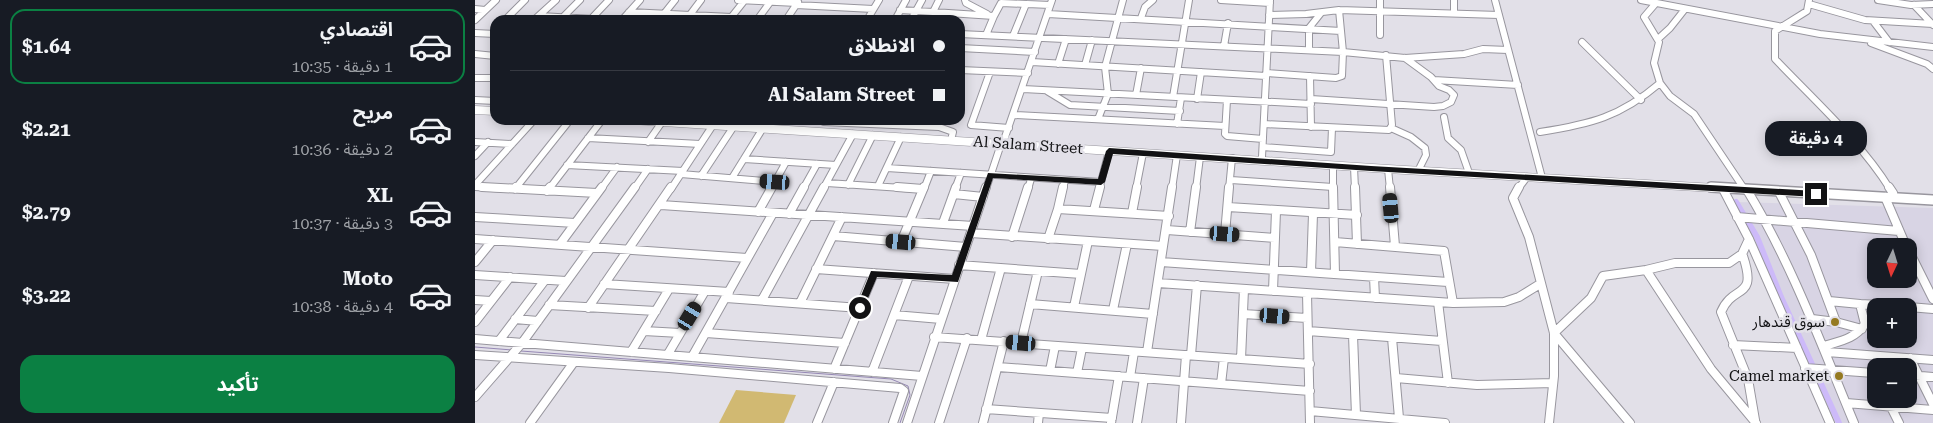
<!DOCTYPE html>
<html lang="ar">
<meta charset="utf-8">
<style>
:root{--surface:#171b24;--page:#20242c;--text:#f1f3f6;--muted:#9ea1a6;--line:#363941;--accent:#0b8043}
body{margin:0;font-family:"Roboto Serif","Noto Sans Arabic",serif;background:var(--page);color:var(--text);direction:rtl;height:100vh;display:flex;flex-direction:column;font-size:19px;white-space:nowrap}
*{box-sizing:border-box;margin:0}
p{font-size:16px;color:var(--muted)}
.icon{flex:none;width:28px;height:28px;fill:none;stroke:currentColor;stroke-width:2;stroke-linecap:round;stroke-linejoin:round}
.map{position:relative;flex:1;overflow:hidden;direction:ltr}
.details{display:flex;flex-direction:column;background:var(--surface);width:475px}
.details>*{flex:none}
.top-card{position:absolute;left:15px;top:15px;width:475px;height:110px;border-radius:15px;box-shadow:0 2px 12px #0003;direction:rtl;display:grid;align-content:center;height:110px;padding:0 20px;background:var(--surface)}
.needle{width:32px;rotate:184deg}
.buttons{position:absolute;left:1392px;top:238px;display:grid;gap:10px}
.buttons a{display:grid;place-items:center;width:50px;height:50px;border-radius:10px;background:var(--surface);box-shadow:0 2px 12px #0003;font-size:25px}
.end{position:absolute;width:22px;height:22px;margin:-11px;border:6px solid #121214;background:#fff;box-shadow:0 0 0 2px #fff}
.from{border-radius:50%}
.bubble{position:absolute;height:35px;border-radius:15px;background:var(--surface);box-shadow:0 2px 12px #0003;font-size:16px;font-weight:700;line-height:35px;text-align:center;direction:rtl}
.car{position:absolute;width:15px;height:30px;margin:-15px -8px;border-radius:6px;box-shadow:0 0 4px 1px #0007;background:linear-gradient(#222 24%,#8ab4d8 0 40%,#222 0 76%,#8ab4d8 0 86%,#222 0)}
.top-card b{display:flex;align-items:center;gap:18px;height:48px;font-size:19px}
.top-card b+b{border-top:1px solid var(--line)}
.top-card i{width:12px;height:12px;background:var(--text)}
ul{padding:9px 0 0;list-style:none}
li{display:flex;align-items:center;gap:15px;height:75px;margin:0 10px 8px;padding:0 10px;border:2px solid transparent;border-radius:15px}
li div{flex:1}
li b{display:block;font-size:19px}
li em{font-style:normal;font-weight:700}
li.current{border-color:var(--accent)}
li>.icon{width:45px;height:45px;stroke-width:1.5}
.button{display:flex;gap:10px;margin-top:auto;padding:10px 20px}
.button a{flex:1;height:58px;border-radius:15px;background:var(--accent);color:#fff;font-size:20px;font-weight:700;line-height:58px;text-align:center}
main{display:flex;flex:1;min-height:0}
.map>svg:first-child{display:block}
.built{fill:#d8d4e4;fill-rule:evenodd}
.green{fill:#d1b972}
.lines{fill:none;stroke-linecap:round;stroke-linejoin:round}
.stream{stroke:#9588b4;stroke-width:1}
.canal{stroke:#cdbaf9;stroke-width:6}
.minor-far1-casing{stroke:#98969e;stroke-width:8}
.minor-casing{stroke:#98969e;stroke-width:10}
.major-far1-casing{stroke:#98969e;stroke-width:9}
.major-casing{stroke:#98969e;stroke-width:12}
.minor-far1{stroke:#fff;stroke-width:6}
.minor{stroke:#fff;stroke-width:8}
.major-far1{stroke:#fff;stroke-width:8}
.major{stroke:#fff;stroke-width:9}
.route{fill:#121214}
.poi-dot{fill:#957a21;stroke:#e2e0e8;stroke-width:2}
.labels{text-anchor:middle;stroke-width:5;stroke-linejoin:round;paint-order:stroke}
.street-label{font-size:15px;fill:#121214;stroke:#e2e0e8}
.poi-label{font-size:15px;fill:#121214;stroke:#e2e0e8;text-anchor:end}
</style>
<main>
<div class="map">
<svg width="1458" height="423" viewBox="0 0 1458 423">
<rect width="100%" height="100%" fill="#e2e0e8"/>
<path class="built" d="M 1261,202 L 1458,208 L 1458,423 L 1367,423 ZM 1401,246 L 1434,246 L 1434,279 L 1401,279 ZM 1401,306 L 1434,306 L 1434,339 L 1401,339 ZM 1401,366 L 1434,366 L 1434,399 L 1401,399 Z"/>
<path class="green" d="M 261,390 L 321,395 L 309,423 L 244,423 Z"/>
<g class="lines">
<path class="stream" d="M 0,347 L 37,350
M 46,351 L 416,379 L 433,386 L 435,395 L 425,423"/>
<path class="canal" d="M 1261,202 L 1282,237 L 1306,297 L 1364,423"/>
<defs>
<path id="minor-far1" d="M 263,0 L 322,3
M 490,0 L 491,3 L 512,14
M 746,0 L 795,3
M 905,0 L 905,35
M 979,0 L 979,13
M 1020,0 L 1066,174
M 1166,0 L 1345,34 L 1458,47
M 1334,0 L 1332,11 L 1300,31 L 1300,59 C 1338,99 1386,142 1415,189
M 1403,0 L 1436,5 L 1458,4
M 1181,3 L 1169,17 L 1184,42 L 1179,63 L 1185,83 L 1195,96 L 1219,114 L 1268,187
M 1334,4 L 1390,20 L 1458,24
M 321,5 L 398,9
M 1439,5 L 1458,25
M 0,9 L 10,10
M 425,10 L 458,12 L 464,0
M 154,12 L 256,17
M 458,12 L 519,16 L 511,35
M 573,14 L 866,31
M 188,15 L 200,0
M 794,15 L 831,14 L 864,10 L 1024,15
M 64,16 L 138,20
M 214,16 L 226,0
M 519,16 L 526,3 L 575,5
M 88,17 L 105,0
M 666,18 L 670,7 L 678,0
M 116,19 L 134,0
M 0,20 L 21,0
M 30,20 L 50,0
M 59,20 L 81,0
M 147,20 L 165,0
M 254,20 L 270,0
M 282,20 L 296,1
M 311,20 L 323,2
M 392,20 L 404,0
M 420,20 L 431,0
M 436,20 L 447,0
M 1398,21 L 1414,42
M 0,33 L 20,34
M 485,34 L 868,52 L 930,58 L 989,54 L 1008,49 L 1033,50
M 538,36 L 551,4
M 1183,39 L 1195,28 L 1210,9
M 1107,42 L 1166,100
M 1396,43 L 1452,64 L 1458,69
M 749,46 L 753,23
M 485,48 L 560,52
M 834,50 L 834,28 L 846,13
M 0,54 L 20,56
M 557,62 L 791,76
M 583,64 L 591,39
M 610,65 L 617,40
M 485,70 L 553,73
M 515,72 L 496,125 L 534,128
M 792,73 L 861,78 L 867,76 L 868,52 L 864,10
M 835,76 L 836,127
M 0,78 L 20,78
M 959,80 L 1043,85
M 548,89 L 836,104
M 572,91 L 595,105 L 705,111
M 661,95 L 666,68
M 698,97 L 714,0
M 722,99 L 726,72
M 836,99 L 959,107 L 968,106 L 976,102 L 979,95 L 974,90 L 964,86 L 956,77 L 930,58
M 0,100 L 20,101
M 752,100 L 750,134 L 752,136 L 788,139
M 539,115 L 750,126
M 969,117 L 973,138 L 986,150 L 993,170
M 623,119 L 633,94 L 630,67 L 648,0
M 465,120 L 464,127 L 478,132 L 477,136
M 349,122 L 464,127
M 702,124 L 706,98
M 789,124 L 914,130 L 917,125 L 911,55
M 291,125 L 297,120
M 916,128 L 936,137 L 950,148 L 951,155 L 945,167
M 1065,132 C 1116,124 1145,117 1185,83
M 113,138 L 225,144
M 529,140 L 577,0
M 0,142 L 37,144
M 173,142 L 187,122
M 788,147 L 856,152 L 857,128
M 0,156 L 13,142
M 787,157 L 795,0
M 269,159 L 361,165
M 92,165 L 208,171
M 858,166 L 858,189
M 879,167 L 880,189
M 412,168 L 626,182 L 624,189
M 913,169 L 915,189
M 206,174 L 300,182
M 226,176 L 259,126
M 257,178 L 288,128
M 756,180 L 858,187
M 626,182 L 634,151
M 352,183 L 442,189
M 0,185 L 59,120
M 373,185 L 398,135
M 403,186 L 426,137
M 0,187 L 32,189
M 40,189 L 95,120
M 74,189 L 127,120
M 126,189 L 142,167
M 159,189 L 173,169
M 196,189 L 238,125
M 296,189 L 311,162
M 328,189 L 342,164
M 348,189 L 378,134
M 449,189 L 456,171
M 480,189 L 486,173
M 511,189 L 526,144
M 553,189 L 556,179
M 588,189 L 590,180
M 661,189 L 668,153
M 697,189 L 702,155
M 721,189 L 725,157
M 754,189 L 757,158
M 1043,189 L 1052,177"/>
<path id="minor" d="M 7,187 L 122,193
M 422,187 L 448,189
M 858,187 L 860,274
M 880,187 L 882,244
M 915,187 L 920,246
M 1044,187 L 1038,198 L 1054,237 L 1079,333 L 1079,376 L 1074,423
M 1414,187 L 1418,193
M 40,189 L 41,187
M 1248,189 L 1274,239 L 1355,423
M 1272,190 C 1317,264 1346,344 1379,423
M 72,191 L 75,187
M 1304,192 L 1336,255 L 1361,322
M 479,194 L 508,197
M 1410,197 L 1431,246
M 186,205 L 498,226
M 753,207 L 882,215
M 583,209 L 588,187
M 619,210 L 625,187
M 283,212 L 297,187
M 657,213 L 662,187
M 314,214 L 329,187
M 0,217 L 100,223
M 1262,217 L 1424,231
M 468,223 L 481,187
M 692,230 L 800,238
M 715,232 L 721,187
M 496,233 L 688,246
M 750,234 L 754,187
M 358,236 L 491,247
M 537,237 L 553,187
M 0,239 L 272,258
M 573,239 L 583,209 L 694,216
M 426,242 L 449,187
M 860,242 L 969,251 L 978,303
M 85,244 L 127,187
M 1434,251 L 1458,299
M 1268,256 C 1283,301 1258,283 1246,312 L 1273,379 L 1280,420
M 0,262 L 18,240
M 686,262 L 973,282
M 484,265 L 606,274
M 341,269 L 480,279
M 1171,270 L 1236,369 L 1281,423
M 836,272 L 838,214
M 0,275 L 91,281
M 899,277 L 900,298
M 683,283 L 978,303 L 1029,302 L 1044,297 L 1065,284
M 129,284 L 254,292
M 798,291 L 801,211
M 832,294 L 835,423
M 251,298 L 385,308
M 0,300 L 16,301
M 287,300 L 349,187
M 1354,301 L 1385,304
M 963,302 L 973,383
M 325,303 L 367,217
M 555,304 L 678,314
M 74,305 L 181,311
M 599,307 L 613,241
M 1434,307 L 1458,309
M 113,308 L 196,187
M 638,310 L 652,244
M 768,314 L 832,318
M 419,315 L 466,319
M 40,319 L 63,321
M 1337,319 L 1361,322 L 1387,329
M 0,322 L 35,277
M 169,331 L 205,333
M 833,331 L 967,341
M 231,333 L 370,343
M 1079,333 L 1116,298 L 1128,276 L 1171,270 L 1200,263 L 1254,263 L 1267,254 L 1274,239
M 1079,333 L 1155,423
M 878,335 L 881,415
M 459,337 L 835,364
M 917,338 L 924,418
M 0,339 L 447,376
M 506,340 L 526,268
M 24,341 L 70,280
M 546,343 L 563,271
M 1258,345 L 1322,348
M 1349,346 C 1365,341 1380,339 1390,324 L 1385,304 L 1425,306
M 156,352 L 194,289
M 672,352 L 697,187
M 1352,352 L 1458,360
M 193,354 L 230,291
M 0,355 L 194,368 L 425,388 L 429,391 L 418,423
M 716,355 L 722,285
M 217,357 L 298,213
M 1435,358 L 1458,404
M 766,359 L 769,289
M 523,367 L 835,391
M 1330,368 L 1399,373
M 359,369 L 399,273
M 575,371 L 580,346
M 397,372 L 434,276
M 602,373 L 607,348
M 1434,375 L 1458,377
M 655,377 L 659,352
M 921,378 L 1002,385 L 1078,383
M 746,384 L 749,358
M 0,397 L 47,343 L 160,187
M 1412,399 L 1424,423
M 1371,403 L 1458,410
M 511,409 L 637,418
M 835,411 L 970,423
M 55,423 L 99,362
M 342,423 L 359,382
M 432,423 L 511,187
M 464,423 L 492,338
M 508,423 L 529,341
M 563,423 L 564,413
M 636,423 L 644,376
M 662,423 L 669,378
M 706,423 L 711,355"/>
<path id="major-far1" d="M 0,110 L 20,111
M 158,120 L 913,169 L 1258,189"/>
<path id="major" d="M 1236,187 L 1458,200"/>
</defs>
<use href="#minor-far1" class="minor-far1-casing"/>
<use href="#minor" class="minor-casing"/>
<use href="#major-far1" class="major-far1-casing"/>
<use href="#major" class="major-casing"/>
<use href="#minor-far1" class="minor-far1"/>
<use href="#minor" class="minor"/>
<use href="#major-far1" class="major-far1"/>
<use href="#major" class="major"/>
</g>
<path class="route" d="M 634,148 L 896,166 L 1341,191 L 1345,194 L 1341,197 L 896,171 L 638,154 L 630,182 L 626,185 L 518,178 L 483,282 L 402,277 L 388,310 L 382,310 L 381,308 L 396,271 L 477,275 L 513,173 L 623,179 L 631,151 Z"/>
<g class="poi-dot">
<circle cx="1360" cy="322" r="5"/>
<circle cx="1364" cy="376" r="5"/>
</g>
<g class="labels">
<g class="street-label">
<text transform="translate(553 145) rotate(4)" y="5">Al Salam Street</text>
</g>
<g class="poi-label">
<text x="1350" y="327">سوق قندهار</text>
<text x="1354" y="381">Camel market</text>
</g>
</g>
</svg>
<div class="buttons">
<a><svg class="needle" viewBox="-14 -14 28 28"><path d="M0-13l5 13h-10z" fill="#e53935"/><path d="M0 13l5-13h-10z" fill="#9ea1a6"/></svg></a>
<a>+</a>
<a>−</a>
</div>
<i class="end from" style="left:385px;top:308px"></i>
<i class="end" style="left:1341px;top:194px"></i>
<div class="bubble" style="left:1290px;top:121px;width:102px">4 دقيقة</div>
<i class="car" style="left:300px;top:182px;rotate:274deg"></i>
<i class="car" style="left:916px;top:208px;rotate:355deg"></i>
<i class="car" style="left:750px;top:234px;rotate:94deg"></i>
<i class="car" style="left:426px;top:242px;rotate:275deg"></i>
<i class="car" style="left:215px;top:316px;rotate:31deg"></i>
<i class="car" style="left:800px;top:316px;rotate:94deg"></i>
<i class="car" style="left:546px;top:343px;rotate:275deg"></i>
<div class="top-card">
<b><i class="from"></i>الانطلاق</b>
<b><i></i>Al Salam Street</b>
</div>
</div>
<section class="details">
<ul>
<li class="current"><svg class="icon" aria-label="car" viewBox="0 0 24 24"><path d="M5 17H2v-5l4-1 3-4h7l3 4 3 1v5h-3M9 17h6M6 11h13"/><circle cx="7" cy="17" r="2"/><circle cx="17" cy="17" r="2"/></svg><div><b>اقتصادي</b><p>1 دقيقة · 10:35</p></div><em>$1.64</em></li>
<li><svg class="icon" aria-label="car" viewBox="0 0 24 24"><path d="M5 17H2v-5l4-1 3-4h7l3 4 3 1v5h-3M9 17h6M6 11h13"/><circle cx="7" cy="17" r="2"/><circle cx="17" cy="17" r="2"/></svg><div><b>مريح</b><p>2 دقيقة · 10:36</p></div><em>$2.21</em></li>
<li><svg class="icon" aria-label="car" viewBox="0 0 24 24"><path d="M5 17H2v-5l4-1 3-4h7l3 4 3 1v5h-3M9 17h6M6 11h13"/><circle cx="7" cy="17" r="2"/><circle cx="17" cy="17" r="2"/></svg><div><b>XL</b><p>3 دقيقة · 10:37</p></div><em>$2.79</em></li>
<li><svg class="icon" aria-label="car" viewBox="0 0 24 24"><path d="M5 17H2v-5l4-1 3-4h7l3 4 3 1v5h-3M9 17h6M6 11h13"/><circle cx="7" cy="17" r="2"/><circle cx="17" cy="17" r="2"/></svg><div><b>Moto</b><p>4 دقيقة · 10:38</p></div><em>$3.22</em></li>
</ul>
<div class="button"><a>تأكيد</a></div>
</section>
</main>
